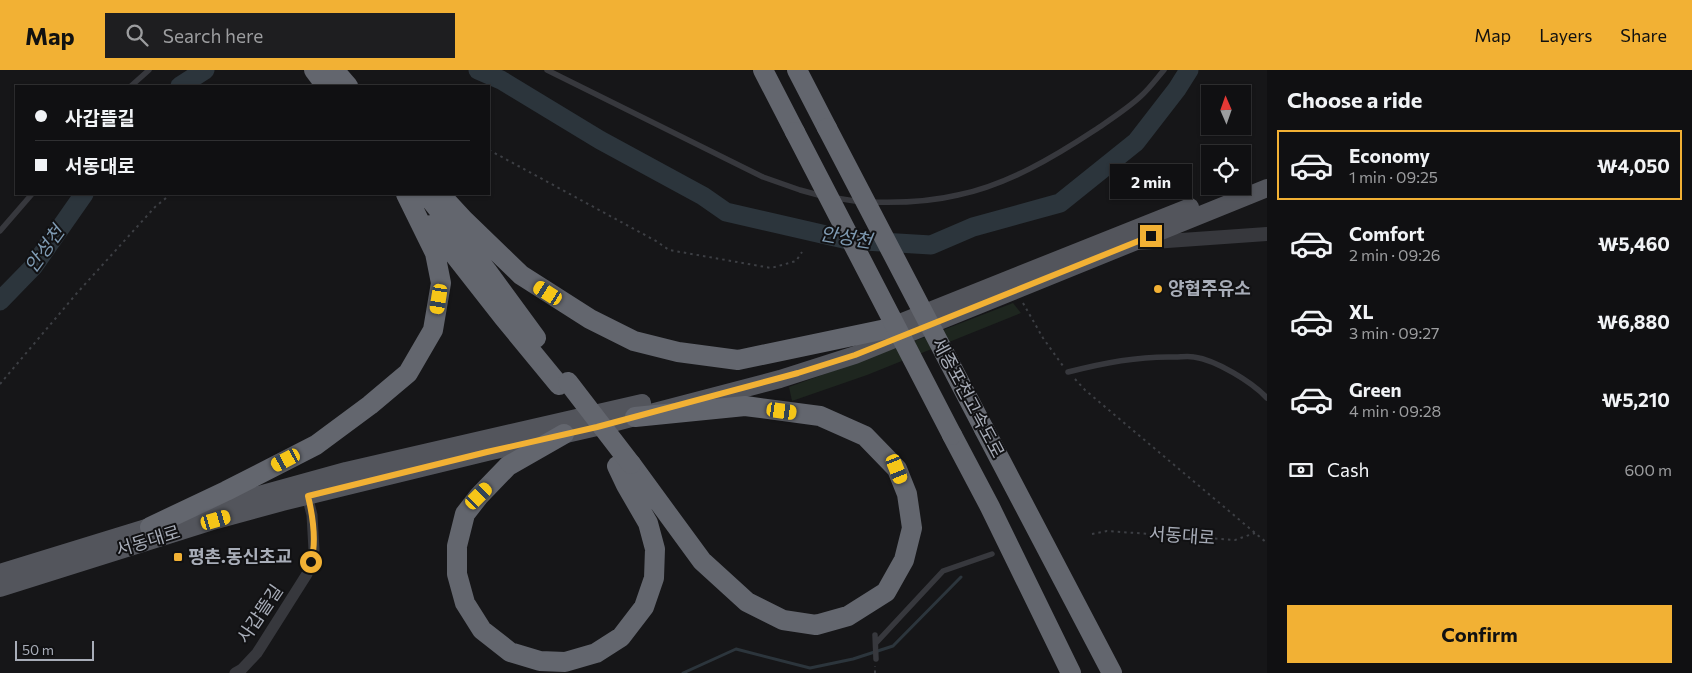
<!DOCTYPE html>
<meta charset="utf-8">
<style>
:root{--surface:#101012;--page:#1e1e20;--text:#f1f3f6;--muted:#9c9d9f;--line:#303032;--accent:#f2b134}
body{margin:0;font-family:Commissioner,"Noto Sans KR",sans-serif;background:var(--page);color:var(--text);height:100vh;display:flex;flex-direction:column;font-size:19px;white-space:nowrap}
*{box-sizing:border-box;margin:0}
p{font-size:16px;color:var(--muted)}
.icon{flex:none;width:28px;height:28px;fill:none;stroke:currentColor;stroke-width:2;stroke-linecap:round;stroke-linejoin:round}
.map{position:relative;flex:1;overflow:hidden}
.sheet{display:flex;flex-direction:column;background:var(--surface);width:425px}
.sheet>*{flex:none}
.banner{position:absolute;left:15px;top:15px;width:475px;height:110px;border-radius:0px;box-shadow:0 1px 4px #0004,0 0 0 1px var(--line);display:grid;align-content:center;height:110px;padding:0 20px;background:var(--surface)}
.needle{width:32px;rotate:358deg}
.fabs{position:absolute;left:1201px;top:15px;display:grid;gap:10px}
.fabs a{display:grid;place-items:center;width:50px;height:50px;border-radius:0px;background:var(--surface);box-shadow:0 1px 4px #0004,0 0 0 1px var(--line);font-size:25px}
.scale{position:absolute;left:15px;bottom:12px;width:79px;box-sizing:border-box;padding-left:5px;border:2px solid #a8adb8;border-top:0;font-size:14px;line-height:18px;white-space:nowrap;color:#a8adb8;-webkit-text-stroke:4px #111113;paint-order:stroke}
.end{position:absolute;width:22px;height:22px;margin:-11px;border:6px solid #f2b134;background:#111;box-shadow:0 0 0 2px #111}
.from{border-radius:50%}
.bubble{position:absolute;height:35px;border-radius:0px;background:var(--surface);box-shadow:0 1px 4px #0004,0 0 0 1px var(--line);font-size:16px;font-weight:700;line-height:35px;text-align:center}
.car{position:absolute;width:15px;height:30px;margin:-15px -8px;border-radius:6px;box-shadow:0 0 4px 1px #0007;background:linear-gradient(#f5c518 24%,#345 0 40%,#f5c518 0 76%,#345 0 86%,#f5c518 0)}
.banner b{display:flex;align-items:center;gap:18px;height:48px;font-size:19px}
.banner b+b{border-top:1px solid var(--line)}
.banner i{width:12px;height:12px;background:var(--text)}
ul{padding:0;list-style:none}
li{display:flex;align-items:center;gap:15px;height:70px;margin:0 10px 8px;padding:0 10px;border:2px solid transparent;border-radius:0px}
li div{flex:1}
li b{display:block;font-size:19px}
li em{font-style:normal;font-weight:700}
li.selected{border-color:var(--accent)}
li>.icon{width:45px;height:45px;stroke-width:1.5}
h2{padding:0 20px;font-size:22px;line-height:60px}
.pay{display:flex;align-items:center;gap:12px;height:55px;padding:0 20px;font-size:19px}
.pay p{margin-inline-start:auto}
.primary-button{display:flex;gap:10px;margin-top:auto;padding:10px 20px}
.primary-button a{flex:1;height:58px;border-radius:0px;background:var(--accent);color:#111;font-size:20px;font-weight:700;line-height:58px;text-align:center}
header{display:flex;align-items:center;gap:30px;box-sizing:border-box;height:70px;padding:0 25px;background:var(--accent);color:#111}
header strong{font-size:24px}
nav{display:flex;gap:28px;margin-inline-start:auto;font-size:18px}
.search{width:350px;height:45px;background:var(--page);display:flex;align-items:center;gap:12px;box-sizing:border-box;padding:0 18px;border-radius:0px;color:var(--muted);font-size:19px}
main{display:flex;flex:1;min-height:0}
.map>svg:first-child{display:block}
.green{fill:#1e261f}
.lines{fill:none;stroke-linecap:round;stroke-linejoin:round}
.stream{stroke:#2c353c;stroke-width:3}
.river{stroke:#2c353c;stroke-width:19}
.path{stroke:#3d3f44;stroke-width:2;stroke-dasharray:2.5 4;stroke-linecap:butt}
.service{stroke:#37383d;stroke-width:5.5}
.minor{stroke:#37383d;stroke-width:11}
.tertiary{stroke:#37383d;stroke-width:14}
.primary{stroke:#53555c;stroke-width:18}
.motorway{stroke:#63666e;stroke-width:20}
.motorway-bridge{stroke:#63666e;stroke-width:20}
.route{stroke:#f2b134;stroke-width:6}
.poi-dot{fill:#f2b134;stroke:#111113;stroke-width:2}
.labels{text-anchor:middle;stroke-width:4;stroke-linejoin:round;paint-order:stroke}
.poi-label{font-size:18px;font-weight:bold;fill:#a8adb8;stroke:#111113;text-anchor:start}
.street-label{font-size:18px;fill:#a8adb8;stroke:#111113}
.water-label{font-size:19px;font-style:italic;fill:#7f9bb3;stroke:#111113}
</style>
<header>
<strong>Map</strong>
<div class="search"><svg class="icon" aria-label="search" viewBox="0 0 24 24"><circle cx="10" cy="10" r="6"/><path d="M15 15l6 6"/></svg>Search here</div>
<nav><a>Map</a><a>Layers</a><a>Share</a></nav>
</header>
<main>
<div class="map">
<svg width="1267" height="603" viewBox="0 0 1267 603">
<rect width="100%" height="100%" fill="#161618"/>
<path class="green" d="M 1013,233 L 1021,243 L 867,305 L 792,331 L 789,317 L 899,277 Z"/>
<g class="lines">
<path class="stream" d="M 683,603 L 736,579 L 810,598 L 853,589 L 893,576 L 961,507"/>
<path class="river" d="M 478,0 L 501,10 L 600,70 L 703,126 L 726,142 L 848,170 L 931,175 L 973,157 L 1060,133 L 1136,72 L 1177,19 L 1189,0
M 180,16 L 205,0
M 0,231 L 33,197 L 84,124"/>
<path class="path" d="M 489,80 L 656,171 L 669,180 L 771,198 L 796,191 L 802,182
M 1023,233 L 1043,268 L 1063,296
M 1075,309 L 1085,320 L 1267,473
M 0,314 L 77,223 L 155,137 L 171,124
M 1092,464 L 1107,461 L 1235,470 L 1255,463
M 875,603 L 875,596"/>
<path class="service" d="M 547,0 L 763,107 L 800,120 L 822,126
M 131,16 L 149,0
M 836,128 L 861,132
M 870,132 C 899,133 929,132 958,125 C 1007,115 1054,87 1095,60 C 1111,49 1127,39 1141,26 C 1150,18 1157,8 1164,0
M 0,161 L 32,124
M 1068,302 C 1104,293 1138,286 1175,287 C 1181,287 1188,286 1194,287 C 1216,290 1252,312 1267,328
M 875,565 L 876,589
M 876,573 L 943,501 L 992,484"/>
<path class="minor" d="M 235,603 L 242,599 L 257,583 L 307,504 L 314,480 L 312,445 L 306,421"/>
<path class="tertiary" d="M 1139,173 L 1267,164"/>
<path class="primary" d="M 882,260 L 1190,137
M 194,443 L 346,401 L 642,333
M 0,503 L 162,453
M 0,518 L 216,450 L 282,432 L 487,382 L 597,357 L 780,309 L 855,285 L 1267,118"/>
<path class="motorway" d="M 314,0 L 326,16
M 334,0 L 348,16
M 763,0 L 795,62
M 797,0 L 827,58
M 426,124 L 487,201 L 536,268
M 440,124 L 464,150 L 521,205 L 590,249 L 634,271 L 678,282 L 738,290 L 886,259
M 431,155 L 504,248 L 559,315
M 984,359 L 1112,603
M 564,364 L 508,396 L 479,426 L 465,444 L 457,476 L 457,504 L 465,533 L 482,560 L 510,582 L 540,591 L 565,592 L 596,583 L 621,567 L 644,537 L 654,508 L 655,479 L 648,453 L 626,415 L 617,396
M 952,365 L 990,437 L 1071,603
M 631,394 L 702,491 L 747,532 L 783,550 L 816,555 L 848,546 L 886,522 L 904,490 L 912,458 L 907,424 L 897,399 L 865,366 L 820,346 L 745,336 L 635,347
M 150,457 L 226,421 L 316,375 L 370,335 L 408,303 L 433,260 L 441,213 L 435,183 L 406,124"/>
<path class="motorway-bridge" d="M 827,58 L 984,359
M 795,62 L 952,365
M 568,312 L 631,394"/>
</g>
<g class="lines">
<path class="route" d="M 311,492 C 317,471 313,447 308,426 L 487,382 L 597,357 L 798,303 L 855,285 L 1151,166"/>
</g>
<g class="poi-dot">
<circle cx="1158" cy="219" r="5"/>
<rect x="173" y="482" width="10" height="10" rx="2.5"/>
</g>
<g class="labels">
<g class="poi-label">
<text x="1168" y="225">양협주유소</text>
<text x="188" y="493">평촌.동신초교</text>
</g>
<g class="street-label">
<text transform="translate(968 328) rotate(62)" y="6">세종포천고속도로</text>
<text transform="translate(1182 466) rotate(4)" y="6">서동대로</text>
<text transform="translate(148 471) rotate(-17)" y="6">서동대로</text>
<text transform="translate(260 544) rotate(-56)" y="6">사갑뜰길</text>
</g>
<g class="water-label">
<text transform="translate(846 167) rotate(9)" y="7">안성천</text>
<text transform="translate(44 179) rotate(-54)" y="7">안성천</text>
</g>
</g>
</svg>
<div class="fabs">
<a><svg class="needle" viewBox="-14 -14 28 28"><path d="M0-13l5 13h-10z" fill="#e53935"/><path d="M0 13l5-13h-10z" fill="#9c9d9f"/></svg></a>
<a><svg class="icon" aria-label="locate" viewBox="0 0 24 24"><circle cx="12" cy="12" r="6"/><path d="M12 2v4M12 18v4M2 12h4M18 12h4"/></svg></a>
</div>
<div class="scale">50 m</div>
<i class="end from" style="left:311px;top:492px"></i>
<i class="end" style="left:1151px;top:166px"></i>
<div class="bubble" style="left:1110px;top:94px;width:82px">2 min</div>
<i class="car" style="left:548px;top:223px;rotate:302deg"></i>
<i class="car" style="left:439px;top:229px;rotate:189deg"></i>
<i class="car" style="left:782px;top:341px;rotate:98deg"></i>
<i class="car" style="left:286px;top:390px;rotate:242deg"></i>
<i class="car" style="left:897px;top:399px;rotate:158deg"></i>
<i class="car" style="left:479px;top:426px;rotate:45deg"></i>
<i class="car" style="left:216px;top:450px;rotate:74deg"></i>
<div class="banner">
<b><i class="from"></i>사갑뜰길</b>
<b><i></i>서동대로</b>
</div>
</div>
<section class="sheet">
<h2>Choose a ride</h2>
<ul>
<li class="selected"><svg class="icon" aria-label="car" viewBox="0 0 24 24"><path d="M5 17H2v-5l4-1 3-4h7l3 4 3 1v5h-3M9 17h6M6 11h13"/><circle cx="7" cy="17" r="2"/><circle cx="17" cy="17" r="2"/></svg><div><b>Economy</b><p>1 min · 09:25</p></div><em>₩4,050</em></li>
<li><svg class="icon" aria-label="car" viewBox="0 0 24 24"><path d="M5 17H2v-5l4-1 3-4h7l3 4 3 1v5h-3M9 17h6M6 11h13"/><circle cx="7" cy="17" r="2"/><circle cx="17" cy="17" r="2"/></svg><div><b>Comfort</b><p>2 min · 09:26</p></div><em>₩5,460</em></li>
<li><svg class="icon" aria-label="car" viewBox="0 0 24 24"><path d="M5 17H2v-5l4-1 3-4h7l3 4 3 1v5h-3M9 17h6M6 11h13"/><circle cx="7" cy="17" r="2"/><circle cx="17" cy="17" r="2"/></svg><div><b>XL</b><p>3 min · 09:27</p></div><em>₩6,880</em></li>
<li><svg class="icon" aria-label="car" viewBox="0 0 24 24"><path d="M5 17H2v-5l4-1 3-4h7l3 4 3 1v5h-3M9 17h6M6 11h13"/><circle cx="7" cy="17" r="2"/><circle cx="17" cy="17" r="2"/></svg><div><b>Green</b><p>4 min · 09:28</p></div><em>₩5,210</em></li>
</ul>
<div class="pay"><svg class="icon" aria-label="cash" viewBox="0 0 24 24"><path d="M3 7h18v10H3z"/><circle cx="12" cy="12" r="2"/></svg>Cash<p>600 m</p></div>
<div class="primary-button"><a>Confirm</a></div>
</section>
</main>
